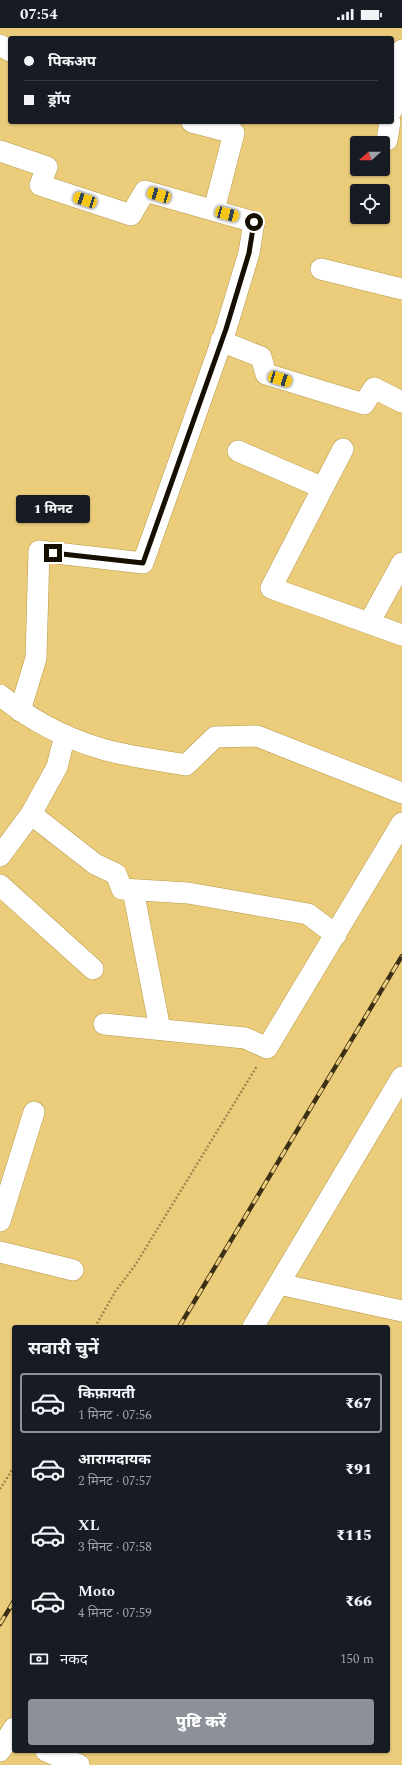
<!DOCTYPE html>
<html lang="hi">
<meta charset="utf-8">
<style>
:root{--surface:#171b24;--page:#20242c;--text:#f1f3f6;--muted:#9ea1a6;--line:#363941;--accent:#8c9099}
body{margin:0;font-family:Spectral,"Noto Sans Devanagari",serif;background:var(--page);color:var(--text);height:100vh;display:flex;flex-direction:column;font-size:15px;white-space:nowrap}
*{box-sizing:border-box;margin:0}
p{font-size:13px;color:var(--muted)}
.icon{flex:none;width:22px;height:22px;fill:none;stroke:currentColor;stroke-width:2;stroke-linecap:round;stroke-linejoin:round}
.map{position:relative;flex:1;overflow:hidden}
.side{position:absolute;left:12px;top:1297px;width:378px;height:428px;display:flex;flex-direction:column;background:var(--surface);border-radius:4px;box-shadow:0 1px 3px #0004}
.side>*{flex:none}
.guide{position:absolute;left:8px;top:8px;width:386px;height:88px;border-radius:4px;box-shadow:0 1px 3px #0004;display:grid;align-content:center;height:88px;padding:0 16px;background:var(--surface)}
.needle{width:26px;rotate:250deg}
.controls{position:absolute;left:350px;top:108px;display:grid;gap:8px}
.controls a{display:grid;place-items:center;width:40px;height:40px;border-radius:4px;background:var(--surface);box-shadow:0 1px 3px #0004;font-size:20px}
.end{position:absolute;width:18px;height:18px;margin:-9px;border:5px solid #170f00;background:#fff;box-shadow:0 0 0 2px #fff}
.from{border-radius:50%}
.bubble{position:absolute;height:28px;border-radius:4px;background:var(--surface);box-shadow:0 1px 3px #0004;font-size:13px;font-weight:800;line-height:28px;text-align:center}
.car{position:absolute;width:12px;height:24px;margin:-12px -6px;border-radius:5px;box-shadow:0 0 3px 1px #0007;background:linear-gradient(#f5c518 24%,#345 0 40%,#f5c518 0 76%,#345 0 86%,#f5c518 0)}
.guide b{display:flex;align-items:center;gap:14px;height:38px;font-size:15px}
.guide b+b{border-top:1px solid var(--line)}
.guide i{width:10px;height:10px;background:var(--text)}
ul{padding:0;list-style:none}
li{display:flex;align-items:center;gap:12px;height:60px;margin:0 8px 6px;padding:0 8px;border:2px solid transparent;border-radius:4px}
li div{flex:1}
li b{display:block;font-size:15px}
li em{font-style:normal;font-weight:800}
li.active{border-color:var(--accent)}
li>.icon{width:36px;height:36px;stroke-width:1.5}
h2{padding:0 16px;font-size:18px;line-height:48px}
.pay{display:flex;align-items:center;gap:10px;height:44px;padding:0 16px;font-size:15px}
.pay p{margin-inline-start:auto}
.action{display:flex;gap:8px;margin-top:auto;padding:8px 16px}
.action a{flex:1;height:46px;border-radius:4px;background:var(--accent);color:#fff;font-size:16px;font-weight:800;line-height:46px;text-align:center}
.status{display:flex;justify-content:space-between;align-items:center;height:28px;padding:0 20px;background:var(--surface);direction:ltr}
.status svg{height:11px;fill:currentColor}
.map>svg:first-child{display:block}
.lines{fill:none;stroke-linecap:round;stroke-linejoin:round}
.minor-casing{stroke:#b79a48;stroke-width:22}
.path{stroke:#9e884f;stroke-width:2.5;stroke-dasharray:2 2;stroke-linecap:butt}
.minor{stroke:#fff;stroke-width:21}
.rail-casing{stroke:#3b3015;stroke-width:4.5}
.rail{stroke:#ebcc7b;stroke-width:3;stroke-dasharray:9;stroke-linecap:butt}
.route{stroke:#170f00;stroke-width:5}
</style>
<div class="status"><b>07:54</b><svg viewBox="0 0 49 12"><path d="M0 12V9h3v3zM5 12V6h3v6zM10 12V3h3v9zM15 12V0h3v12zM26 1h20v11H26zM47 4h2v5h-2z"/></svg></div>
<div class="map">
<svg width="402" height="1737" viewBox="0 0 402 1737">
<rect width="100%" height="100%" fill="#ebcc7b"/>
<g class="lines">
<defs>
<path id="minor" d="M 0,17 L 10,23
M 392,82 L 402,22
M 192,94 L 234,105 L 214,182
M 387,112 L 390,94
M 0,123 L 47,139 L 40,157 L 131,187 L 145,163 L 254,194 L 249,225 L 226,301 L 143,535 L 39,523 L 36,630 L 20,683
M 321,241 L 402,261
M 221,313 L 261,329 L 266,346 L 364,376 L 374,360 L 402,374
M 343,421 L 271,560 L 402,607
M 238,423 L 323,460
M 369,595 L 402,535
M 0,667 C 29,691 63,709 99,720 C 124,728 158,732 186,737 L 215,709 L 257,708 L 402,765
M 31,786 L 95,836 L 116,846 L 122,861 L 188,865 L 308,886 L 336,907
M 0,828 L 31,786 L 57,739 L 65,707
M 0,857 L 93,941
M 133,862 L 160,1001
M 104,996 L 245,1010 L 267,1020 L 402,795
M 0,1193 L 34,1084
M 0,1224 L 73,1242
M 279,1256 L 402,1283
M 253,1299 L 402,1049
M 0,1723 L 14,1700
M 46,1723 L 79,1737"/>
</defs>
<use href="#minor" class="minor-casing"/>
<path class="path" d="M 95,1299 L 115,1264 L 136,1236 L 257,1038
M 0,1461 L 14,1439"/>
<use href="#minor" class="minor"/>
<defs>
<path id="rail" d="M 179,1299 L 402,928
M 0,1596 L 14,1573"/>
</defs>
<use href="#rail" class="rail-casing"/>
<use href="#rail" class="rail"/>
</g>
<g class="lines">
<path class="route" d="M 53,525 L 143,535 L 226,301 L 249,225 L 254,194"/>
</g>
</svg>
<div class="controls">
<a><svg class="needle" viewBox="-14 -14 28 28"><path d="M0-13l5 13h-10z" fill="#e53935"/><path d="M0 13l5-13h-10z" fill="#9ea1a6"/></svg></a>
<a><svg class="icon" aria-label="locate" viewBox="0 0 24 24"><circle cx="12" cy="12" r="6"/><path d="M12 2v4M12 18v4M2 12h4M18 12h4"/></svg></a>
</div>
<i class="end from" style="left:254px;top:194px"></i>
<i class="end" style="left:53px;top:525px"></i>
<div class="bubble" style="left:16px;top:467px;width:74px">1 मिनट</div>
<i class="car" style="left:159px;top:167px;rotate:286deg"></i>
<i class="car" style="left:85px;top:172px;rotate:288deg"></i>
<i class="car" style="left:227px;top:186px;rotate:105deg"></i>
<i class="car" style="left:280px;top:351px;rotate:107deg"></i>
<div class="guide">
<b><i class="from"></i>पिकअप</b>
<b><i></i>ड्रॉप</b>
</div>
<section class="side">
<h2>सवारी चुनें</h2>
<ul>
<li class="active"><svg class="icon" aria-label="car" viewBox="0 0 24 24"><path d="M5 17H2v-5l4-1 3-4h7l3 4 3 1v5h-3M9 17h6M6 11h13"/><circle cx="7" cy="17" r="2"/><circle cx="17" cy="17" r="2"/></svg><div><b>किफ़ायती</b><p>1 मिनट · 07:56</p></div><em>₹67</em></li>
<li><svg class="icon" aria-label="car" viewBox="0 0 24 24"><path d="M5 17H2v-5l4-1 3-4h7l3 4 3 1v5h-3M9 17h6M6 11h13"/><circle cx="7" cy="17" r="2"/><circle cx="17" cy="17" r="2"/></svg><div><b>आरामदायक</b><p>2 मिनट · 07:57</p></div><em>₹91</em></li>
<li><svg class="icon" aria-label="car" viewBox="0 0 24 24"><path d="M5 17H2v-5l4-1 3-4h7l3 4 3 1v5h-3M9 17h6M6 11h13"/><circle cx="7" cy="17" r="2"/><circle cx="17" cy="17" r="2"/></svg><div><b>XL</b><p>3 मिनट · 07:58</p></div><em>₹115</em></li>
<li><svg class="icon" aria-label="car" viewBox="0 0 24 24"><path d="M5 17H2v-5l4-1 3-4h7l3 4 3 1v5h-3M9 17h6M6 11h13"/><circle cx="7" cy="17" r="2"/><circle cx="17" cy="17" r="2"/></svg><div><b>Moto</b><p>4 मिनट · 07:59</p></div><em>₹66</em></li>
</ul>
<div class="pay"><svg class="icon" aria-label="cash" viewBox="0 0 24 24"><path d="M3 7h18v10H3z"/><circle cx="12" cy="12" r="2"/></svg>नकद<p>150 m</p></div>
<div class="action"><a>पुष्टि करें</a></div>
</section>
</div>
